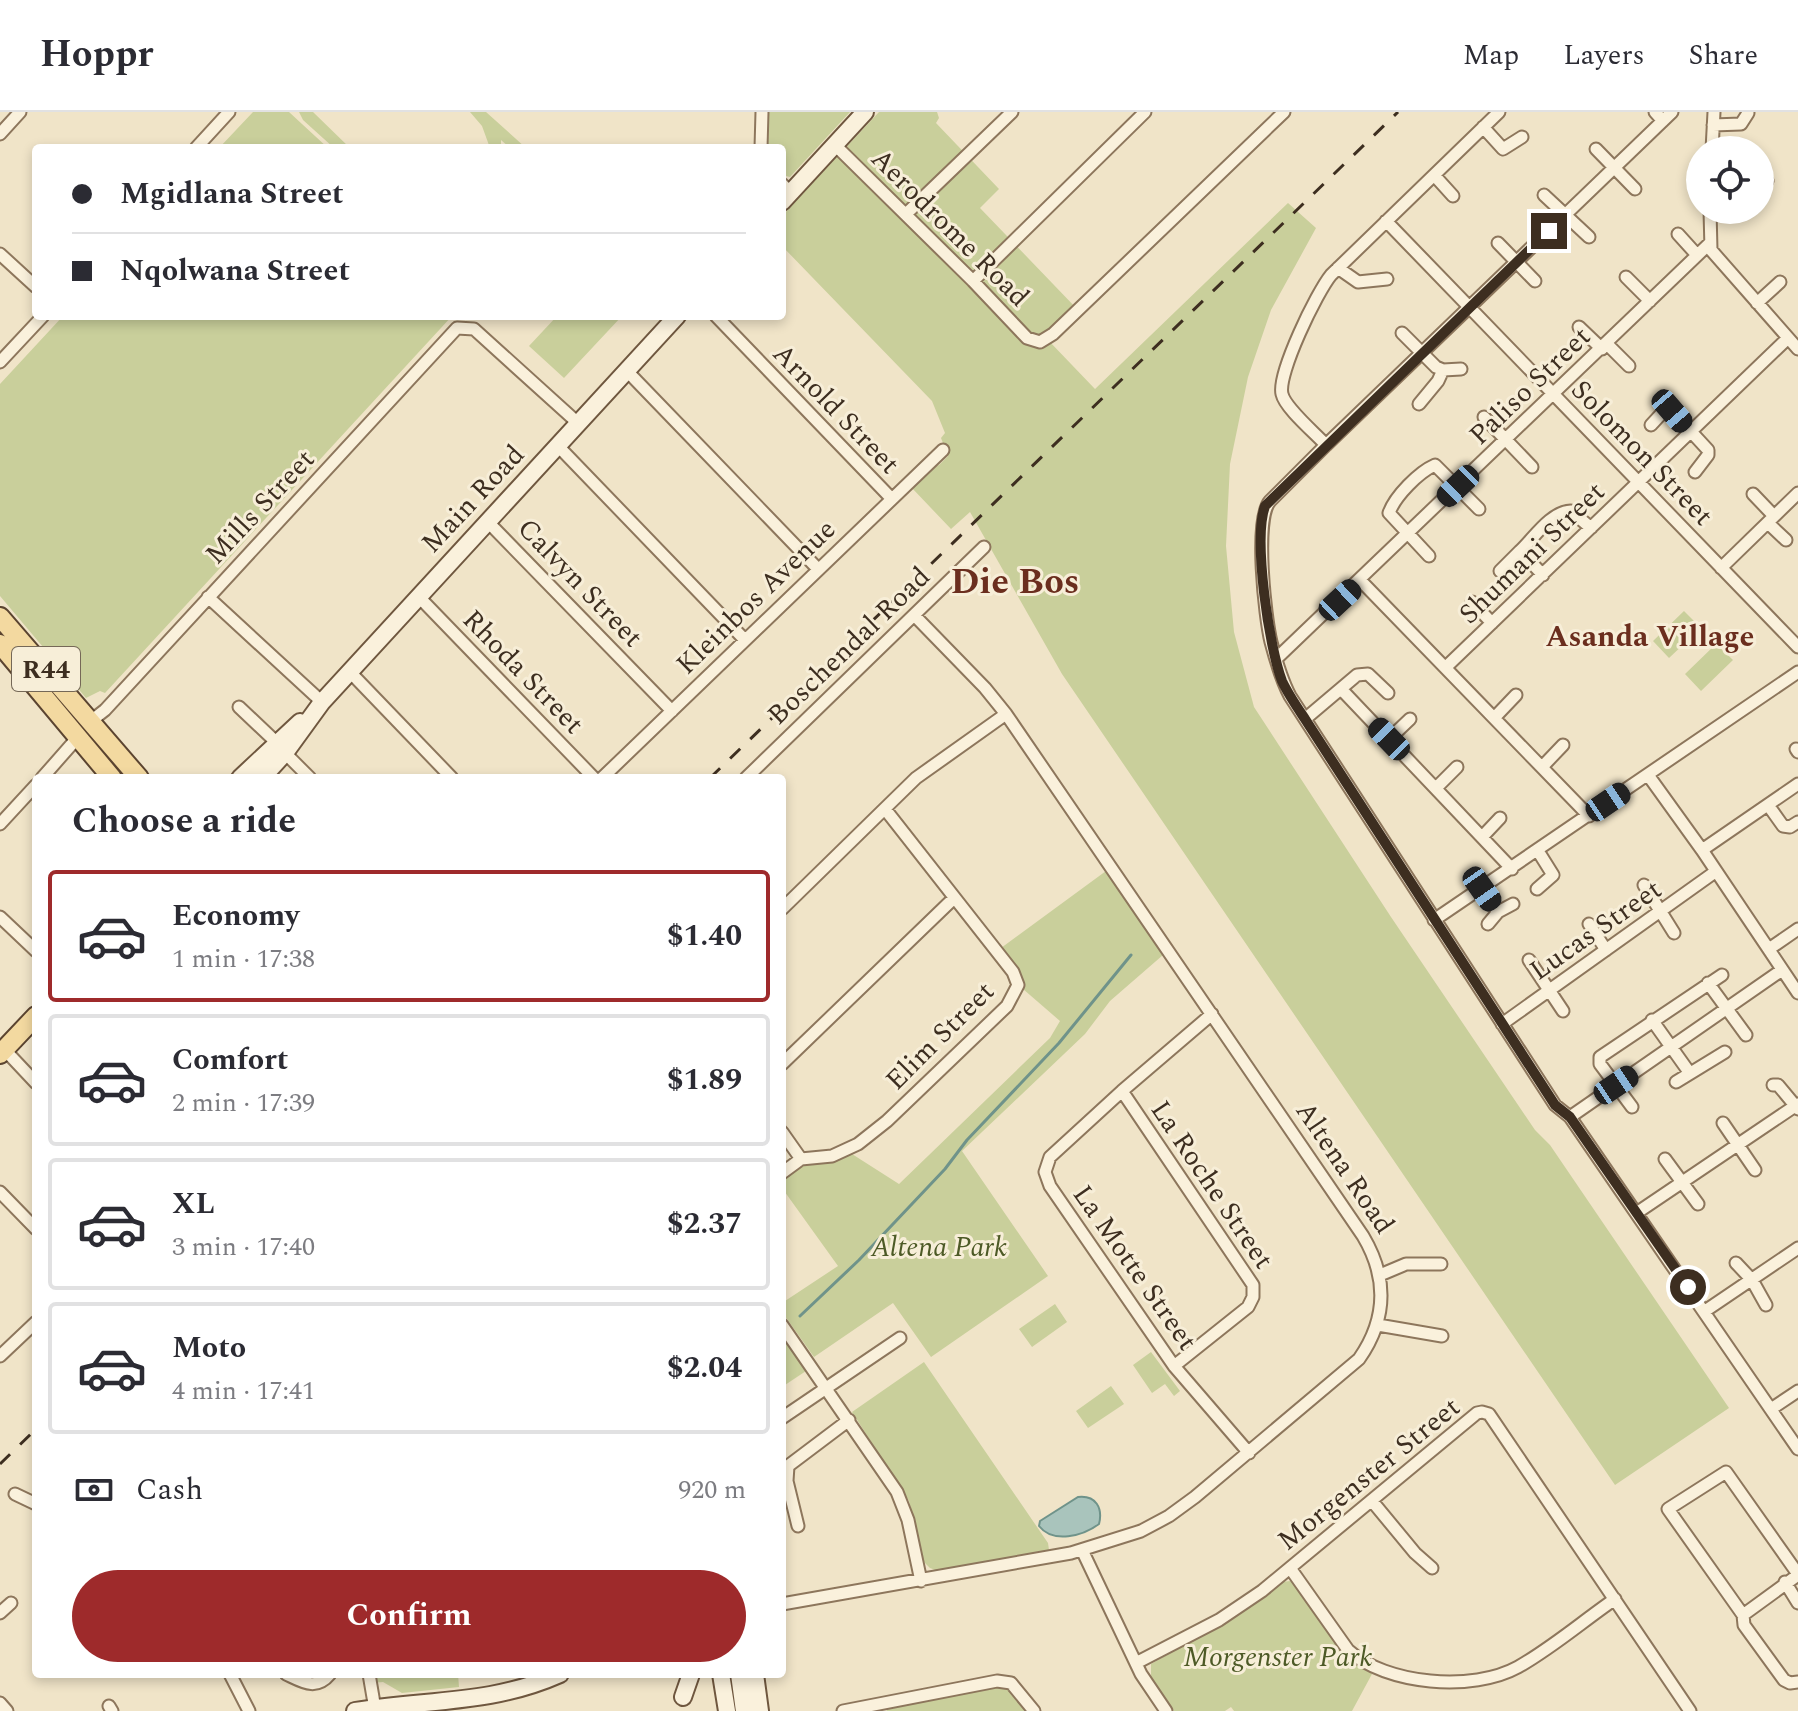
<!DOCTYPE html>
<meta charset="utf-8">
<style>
:root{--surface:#fff;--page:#f7f7f7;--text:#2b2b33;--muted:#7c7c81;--line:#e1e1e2;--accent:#9e2a2b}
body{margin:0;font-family:Spectral,serif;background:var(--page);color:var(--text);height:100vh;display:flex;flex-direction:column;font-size:30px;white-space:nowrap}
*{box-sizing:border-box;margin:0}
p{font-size:26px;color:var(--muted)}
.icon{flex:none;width:44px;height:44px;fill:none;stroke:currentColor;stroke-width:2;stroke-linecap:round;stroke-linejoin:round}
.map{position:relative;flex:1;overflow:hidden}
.sheet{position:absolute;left:32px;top:662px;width:754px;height:904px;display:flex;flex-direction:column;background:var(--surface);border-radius:8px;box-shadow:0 4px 12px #0003}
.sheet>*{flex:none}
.hud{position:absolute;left:32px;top:32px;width:754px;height:176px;border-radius:8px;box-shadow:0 4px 12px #0003;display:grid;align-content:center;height:176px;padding:0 40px;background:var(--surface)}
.buttons{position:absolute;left:1686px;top:24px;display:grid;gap:16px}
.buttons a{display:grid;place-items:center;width:88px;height:88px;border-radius:50%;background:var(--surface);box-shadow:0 4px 12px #0003;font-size:40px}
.end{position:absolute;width:36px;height:36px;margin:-18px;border:10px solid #3d2e20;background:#fff;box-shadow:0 0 0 4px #fff}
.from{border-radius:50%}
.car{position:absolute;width:24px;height:48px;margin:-24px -12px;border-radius:10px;box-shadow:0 0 6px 2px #0007;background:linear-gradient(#222 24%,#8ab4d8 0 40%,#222 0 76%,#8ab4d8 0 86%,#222 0)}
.hud b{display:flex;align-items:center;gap:28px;height:76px;font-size:30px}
.hud b+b{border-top:2px solid var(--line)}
.hud i{width:20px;height:20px;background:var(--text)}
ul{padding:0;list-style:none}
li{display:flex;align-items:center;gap:24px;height:132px;margin:0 16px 12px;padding:0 24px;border:4px solid var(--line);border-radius:8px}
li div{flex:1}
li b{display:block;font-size:30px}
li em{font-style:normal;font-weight:700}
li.active{border-color:var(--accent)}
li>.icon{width:72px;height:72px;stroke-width:1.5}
h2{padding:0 40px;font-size:36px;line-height:96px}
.pay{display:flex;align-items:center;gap:20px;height:88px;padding:0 40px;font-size:30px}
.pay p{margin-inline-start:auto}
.button{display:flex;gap:16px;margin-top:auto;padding:16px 40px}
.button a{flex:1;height:92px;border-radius:48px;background:var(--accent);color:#fff;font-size:32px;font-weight:700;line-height:92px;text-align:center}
header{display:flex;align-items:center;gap:48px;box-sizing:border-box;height:112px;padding:0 40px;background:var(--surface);border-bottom:2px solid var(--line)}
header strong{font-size:38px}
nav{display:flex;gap:44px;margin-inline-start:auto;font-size:28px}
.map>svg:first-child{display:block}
.green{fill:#c9cf9b}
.water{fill:#a9c4bc;stroke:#6f938a;stroke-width:2}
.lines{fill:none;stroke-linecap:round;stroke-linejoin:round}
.stream{stroke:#6f938a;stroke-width:3}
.street-casing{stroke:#8d765c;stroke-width:15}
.secondary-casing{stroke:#6f573f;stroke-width:20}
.primary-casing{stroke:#5b4430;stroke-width:22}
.street{stroke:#faf1dc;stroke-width:11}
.secondary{stroke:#faf1dc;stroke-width:16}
.primary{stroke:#f3d9a0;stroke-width:18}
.rail{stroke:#3d2e20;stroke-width:3;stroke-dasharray:14 14;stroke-linecap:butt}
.route{stroke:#3d2e20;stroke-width:10}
.labels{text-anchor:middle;stroke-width:6;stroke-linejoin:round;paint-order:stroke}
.shield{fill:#f7eed8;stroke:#756857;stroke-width:2}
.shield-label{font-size:26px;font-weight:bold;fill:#3d2e20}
.street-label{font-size:28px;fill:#3d2e20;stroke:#f7eed8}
.park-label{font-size:28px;font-style:italic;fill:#4d5a26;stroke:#f7eed8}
.neighbourhood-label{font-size:30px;font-weight:bold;fill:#6b2e1e;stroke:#f7eed8}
.district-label{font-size:36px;font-weight:bold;fill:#6b2e1e;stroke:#f7eed8}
</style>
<header>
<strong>Hoppr</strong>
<nav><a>Map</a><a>Layers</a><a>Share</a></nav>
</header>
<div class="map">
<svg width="1798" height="1599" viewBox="0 0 1798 1599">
<rect width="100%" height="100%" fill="#f0e4c8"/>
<path class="green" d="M 253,0 L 289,0 L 328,36 L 219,36 Z
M 299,0 L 313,0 L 350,36 L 334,36 L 303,8 Z
M 470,0 L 486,0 L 526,36 L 510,36 L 501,28 L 501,36 L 490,36 L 482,14 Z
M 769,0 L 850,0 L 790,65 L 782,63 L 782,36 L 768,36 Z
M 879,0 L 937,0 L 939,6 L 936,11 L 999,77 L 980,96 L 1078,198 L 1048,228 L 1095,277 L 1288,91 L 1316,116 L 1271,198 L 1248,265 L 1230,352 L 1226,434 L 1234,520 L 1254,595 L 1391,805 L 1535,1018 L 1550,1033 L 1729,1296 L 1615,1373 L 1062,562 L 970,400 L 951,417 L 911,375 L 932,355 L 939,353 L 948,344 L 941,326 L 945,321 L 932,289 L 782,134 L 782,104 Z
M 63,204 L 452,204 L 105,581 L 100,579 L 86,586 L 0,484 L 0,272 Z
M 557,204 L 622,204 L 564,266 L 529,234 Z
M 1684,499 L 1701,516 L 1669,546 L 1653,529 Z
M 1716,532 L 1733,548 L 1701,579 L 1685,562 Z
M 1106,759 L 1163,843 L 1110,889 L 1085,922 L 962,1039 L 1048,1164 L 931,1245 L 893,1191 L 814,1245 L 782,1200 L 782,1191 L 838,1154 L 782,1076 L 782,1068 L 804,1053 L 836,1049 L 852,1042 L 899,1072 L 1050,926 L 1060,909 L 1023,877 L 1022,863 L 1001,836 Z
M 1055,1192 L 1067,1210 L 1032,1235 L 1019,1217 Z
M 782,1224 L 806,1259 L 782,1275 Z
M 1151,1240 L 1180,1279 L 1174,1284 L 1165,1272 L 1152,1281 L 1133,1253 Z
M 924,1250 L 1048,1431 L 1049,1438 L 938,1459 L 930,1456 L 924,1450 L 909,1389 L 852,1300 Z
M 1111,1274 L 1124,1292 L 1088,1316 L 1076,1299 Z
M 1290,1469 L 1297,1473 L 1344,1541 L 1372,1562 L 1352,1599 L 1234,1599 L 1231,1595 L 1225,1599 L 1174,1599 L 1151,1565 L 1151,1552 L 1241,1501 L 1282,1470 Z
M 370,1562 L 458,1562 L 459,1575 L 402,1581 L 383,1570 L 372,1571 Z
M 999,1574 L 1012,1578 L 1026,1599 L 887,1599 L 885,1595 Z"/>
<path class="water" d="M 1078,1385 C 1096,1383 1103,1396 1099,1412 C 1083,1424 1053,1432 1039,1414 L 1040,1409 Z"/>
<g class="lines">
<path class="stream" d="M 800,1204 L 859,1148 L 945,1057 L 967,1028 L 1059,931 L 1131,843"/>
<defs>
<path id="street" d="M 1499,0 L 1331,163 C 1317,180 1277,262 1282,282 C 1285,296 1315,321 1326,333 L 1270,389 C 1254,407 1265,505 1271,530 C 1276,549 1281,567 1290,584 L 1555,993 L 1570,1005 L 1798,1337
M 1655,0 L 1663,9
M 1713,13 L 1741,12 L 1748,1
M 1483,15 L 1503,37 L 1522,25
M 0,22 L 20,0
M 835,33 L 973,169 L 1027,226 L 1040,230 L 1053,222 L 1284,0
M 196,36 L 229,0
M 761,36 L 762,0
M 1596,37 L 1635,77
M 1712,38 L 1714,0
M 1434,63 L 1453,84
M 1760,68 L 1767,69
M 782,72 L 791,81
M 1544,83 L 1589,125
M 1710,98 L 1711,138 L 1798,237
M 906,102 L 1012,0
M 1386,109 L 1798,535
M 1678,122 L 1697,143
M 1498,131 L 1535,169
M 0,142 L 36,175
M 1338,156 L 1358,170 L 1387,167
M 1626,165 L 1650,189
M 973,169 L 1145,0
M 1757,191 L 1780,170
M 716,204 L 891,386
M 1579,215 L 1602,237
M 1402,221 L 1436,255 L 1443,258 L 1461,257
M 1607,232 L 1629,254
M 0,250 L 43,204
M 627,259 L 818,457
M 1419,292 L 1438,269 L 1443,258
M 1484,305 L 1532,355
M 1651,313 L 1663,300 L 1672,299 L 1708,338 L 1708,343 L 1695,360
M 1326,333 L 1672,0
M 558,334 L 744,527
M 1753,382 L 1774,404
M 488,410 L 672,599
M 1768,411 L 1786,428
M 1429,444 L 1389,401 C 1395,384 1419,360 1435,353 L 1479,397
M 1721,456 L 1798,381
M 1500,459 L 1520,439
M 1543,463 L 1520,439 C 1534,426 1550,400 1571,399 L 1591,416
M 1361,469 L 1589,704
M 208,485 L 322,590
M 419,485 L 594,666
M 1472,490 L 1492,511
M 1276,547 L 1709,132
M 1446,555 L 1788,226
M 350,560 L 452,666
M 1341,577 L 1512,757
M 239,595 L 276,630
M 1495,605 L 1516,583
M 1305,607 L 1357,563 L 1368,562 L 1388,581
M 91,609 L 105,598 L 457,216 L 474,217 L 579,312
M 1389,627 L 1410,607
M 1796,637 L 1798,640
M 285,641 L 310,666
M 1542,655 L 1563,633
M 1648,663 L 1702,738 L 1798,881
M 42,666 L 79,624
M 602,666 L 943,338
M 746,666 L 984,435
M 1436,676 L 1457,655
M 1768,693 L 1783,714 L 1790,715 L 1798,710
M 0,712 L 36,673
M 1483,724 L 1500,706
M 1702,738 L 1798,672
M 1644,773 L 1674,821
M 1482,777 L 1498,800
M 1537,777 L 1553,763 L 1538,739
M 782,797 L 916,666 L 1006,602
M 0,805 L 36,839
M 1434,808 L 1798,560
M 1488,812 L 1498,800 L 1513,792
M 1589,812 L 1606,838
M 1769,837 L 1798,817
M 1529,848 L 1563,899
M 1708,871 L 1746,923
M 1212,902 L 1122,979 L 1050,1045 L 1045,1060 L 1050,1074 L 1174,1254 L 1249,1341
M 1652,908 L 1689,960
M 1502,912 L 1715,760
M 4,937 L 36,971
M 782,952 L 953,787
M 1676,970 L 1725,940
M 1773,973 L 1778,973 L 1798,997
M 1122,979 L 1253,1173 L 1253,1185 L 1248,1195 L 1174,1254
M 1632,995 L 1600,952 L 1600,945 L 1722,863
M 1570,1005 L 1782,858
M 1723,1011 L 1755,1058
M 782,1020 L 801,1047
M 1665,1047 L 1698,1092
M 782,1061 L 801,1047 L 832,1044 L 858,1032 L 887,1009 L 1007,894 L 1018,873 L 1013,860 L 885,697
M 0,1080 L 36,1117
M 1638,1100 L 1798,992
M 1736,1151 L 1752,1168 L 1766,1193
M 1380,1163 L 1406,1152 L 1441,1152
M 1705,1199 L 1798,1136
M 782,1213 L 897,1380 L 908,1408 L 921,1469
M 1378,1213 L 1442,1224
M 0,1244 L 36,1210
M 1771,1297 L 1798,1279
M 782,1306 L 900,1226
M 15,1382 L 36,1392
M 1372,1389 L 1415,1441 L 1432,1456
M 798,1414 L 787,1369 L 788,1354 L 849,1308
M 1082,1438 L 1141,1562 L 1166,1599
M 1290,1456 L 1348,1538 C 1386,1573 1473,1580 1518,1555 C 1552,1536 1583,1509 1615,1487
M 1798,1463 L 1743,1503 L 1744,1513 L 1784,1568 L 1790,1571 L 1798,1570
M 1785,1470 L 1798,1491
M 782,1492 L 1071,1441 L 1141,1419 L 1169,1404 L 1195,1385 L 1359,1247 C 1387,1207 1388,1166 1363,1124 L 1006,602 L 985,576 L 914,503
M 0,1501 L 11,1491
M 1743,1503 L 1668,1397 L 1726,1360 L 1798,1462
M 1136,1551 L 1219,1508 L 1262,1479 L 1477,1301 L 1482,1300 L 1489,1302 L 1690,1599
M 230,1562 L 249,1599
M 286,1562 C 303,1570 316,1579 330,1562
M 369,1562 L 375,1597
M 0,1591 L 7,1599
M 109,1594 L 112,1599
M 843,1599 L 997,1569 L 1011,1571 L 1034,1599"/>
<path id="secondary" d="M 782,90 L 865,0
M 240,666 L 300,610
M 262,666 L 285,641 L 322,590 L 677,204
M 721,1562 L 727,1599
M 739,1562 L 744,1599
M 755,1562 L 760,1599
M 683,1585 L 691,1562
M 355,1599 C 428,1587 490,1593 560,1562"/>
<path id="primary" d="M 0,505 L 139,666
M 0,532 L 112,666
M 0,942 L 36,904"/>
</defs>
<use href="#street" class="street-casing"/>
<use href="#secondary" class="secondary-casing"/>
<use href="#primary" class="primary-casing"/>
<use href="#street" class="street"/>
<use href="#secondary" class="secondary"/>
<use href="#primary" class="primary"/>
<path class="rail" d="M 710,666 L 1398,0
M 0,1352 L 36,1317"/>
</g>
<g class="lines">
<path class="route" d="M 1549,119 L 1265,394 C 1253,427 1269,535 1282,569 C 1288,582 1297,595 1305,607 L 1555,993 L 1570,1005 L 1688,1175"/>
</g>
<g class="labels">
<rect class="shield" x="12" y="535" width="68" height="44" rx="6"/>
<g class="shield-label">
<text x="46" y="566">R44</text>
</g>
<g class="street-label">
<text transform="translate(951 115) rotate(45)" y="10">Aerodrome Road</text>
<text transform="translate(1529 273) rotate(-44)" y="10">Paliso Street</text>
<text transform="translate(837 296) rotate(46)" y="10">Arnold Street</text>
<text transform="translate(1643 340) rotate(46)" y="10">Solomon Street</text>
<text transform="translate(472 386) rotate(-47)" y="10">Main Road</text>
<text transform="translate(259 394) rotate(-47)" y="10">Mills Street</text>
<text transform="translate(1531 440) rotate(-44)" y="10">Shumani Street</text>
<text transform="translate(581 470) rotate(46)" y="10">Calvyn Street</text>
<text transform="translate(755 484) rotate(-44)" y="10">Kleinbos Avenue</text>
<text transform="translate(848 533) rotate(-44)" y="10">Boschendal Road</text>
<text transform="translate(524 559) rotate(46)" y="10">Rhoda Street</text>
<text transform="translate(1595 817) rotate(-35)" y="10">Lucas Street</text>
<text transform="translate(939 923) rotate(-45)" y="10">Elim Street</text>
<text transform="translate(1346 1055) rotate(56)" y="10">Altena Road</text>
<text transform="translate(1213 1072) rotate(56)" y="10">La Roche Street</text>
<text transform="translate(1136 1155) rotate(55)" y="10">La Motte Street</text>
<text transform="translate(1368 1361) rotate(-39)" y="10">Morgenster Street</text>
</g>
<g class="park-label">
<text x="939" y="1144">Altena Park</text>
<text x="1278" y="1554">Morgenster Park</text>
</g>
<g class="neighbourhood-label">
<text x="1650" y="534">Asanda Village</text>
</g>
<g class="district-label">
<text x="1015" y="481">Die Bos</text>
</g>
</g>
</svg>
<div class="buttons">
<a><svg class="icon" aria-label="locate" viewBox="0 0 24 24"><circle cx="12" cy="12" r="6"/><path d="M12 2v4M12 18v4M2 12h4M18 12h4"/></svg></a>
</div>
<i class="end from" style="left:1688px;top:1175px"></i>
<i class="end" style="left:1549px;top:119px"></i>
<i class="car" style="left:1672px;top:299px;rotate:139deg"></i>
<i class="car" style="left:1458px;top:374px;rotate:226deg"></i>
<i class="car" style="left:1340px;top:488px;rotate:47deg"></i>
<i class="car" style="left:1389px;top:627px;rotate:316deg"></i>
<i class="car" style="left:1608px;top:690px;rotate:56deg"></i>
<i class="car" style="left:1482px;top:777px;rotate:145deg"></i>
<i class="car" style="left:1616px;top:973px;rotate:56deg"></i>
<div class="hud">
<b><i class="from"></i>Mgidlana Street</b>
<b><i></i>Nqolwana Street</b>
</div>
<section class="sheet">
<h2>Choose a ride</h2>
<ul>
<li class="active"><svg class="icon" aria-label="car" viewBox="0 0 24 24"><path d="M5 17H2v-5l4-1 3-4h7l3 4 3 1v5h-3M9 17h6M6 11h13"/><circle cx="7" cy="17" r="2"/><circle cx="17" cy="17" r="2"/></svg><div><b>Economy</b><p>1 min · 17:38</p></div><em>$1.40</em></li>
<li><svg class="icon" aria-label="car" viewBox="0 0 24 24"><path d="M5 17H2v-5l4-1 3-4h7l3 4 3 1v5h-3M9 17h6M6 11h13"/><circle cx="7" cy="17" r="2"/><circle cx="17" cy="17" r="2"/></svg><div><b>Comfort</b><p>2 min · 17:39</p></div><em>$1.89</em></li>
<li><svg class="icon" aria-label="car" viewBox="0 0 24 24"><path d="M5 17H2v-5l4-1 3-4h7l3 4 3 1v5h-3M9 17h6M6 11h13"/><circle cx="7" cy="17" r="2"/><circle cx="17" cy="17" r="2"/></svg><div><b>XL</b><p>3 min · 17:40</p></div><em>$2.37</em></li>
<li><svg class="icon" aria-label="car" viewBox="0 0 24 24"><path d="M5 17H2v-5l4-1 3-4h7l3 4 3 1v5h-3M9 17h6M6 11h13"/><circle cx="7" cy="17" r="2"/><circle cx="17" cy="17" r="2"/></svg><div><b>Moto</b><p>4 min · 17:41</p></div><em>$2.04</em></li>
</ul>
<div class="pay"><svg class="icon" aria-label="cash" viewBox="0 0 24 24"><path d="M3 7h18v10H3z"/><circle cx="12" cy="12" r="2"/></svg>Cash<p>920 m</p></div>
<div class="button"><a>Confirm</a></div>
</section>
</div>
